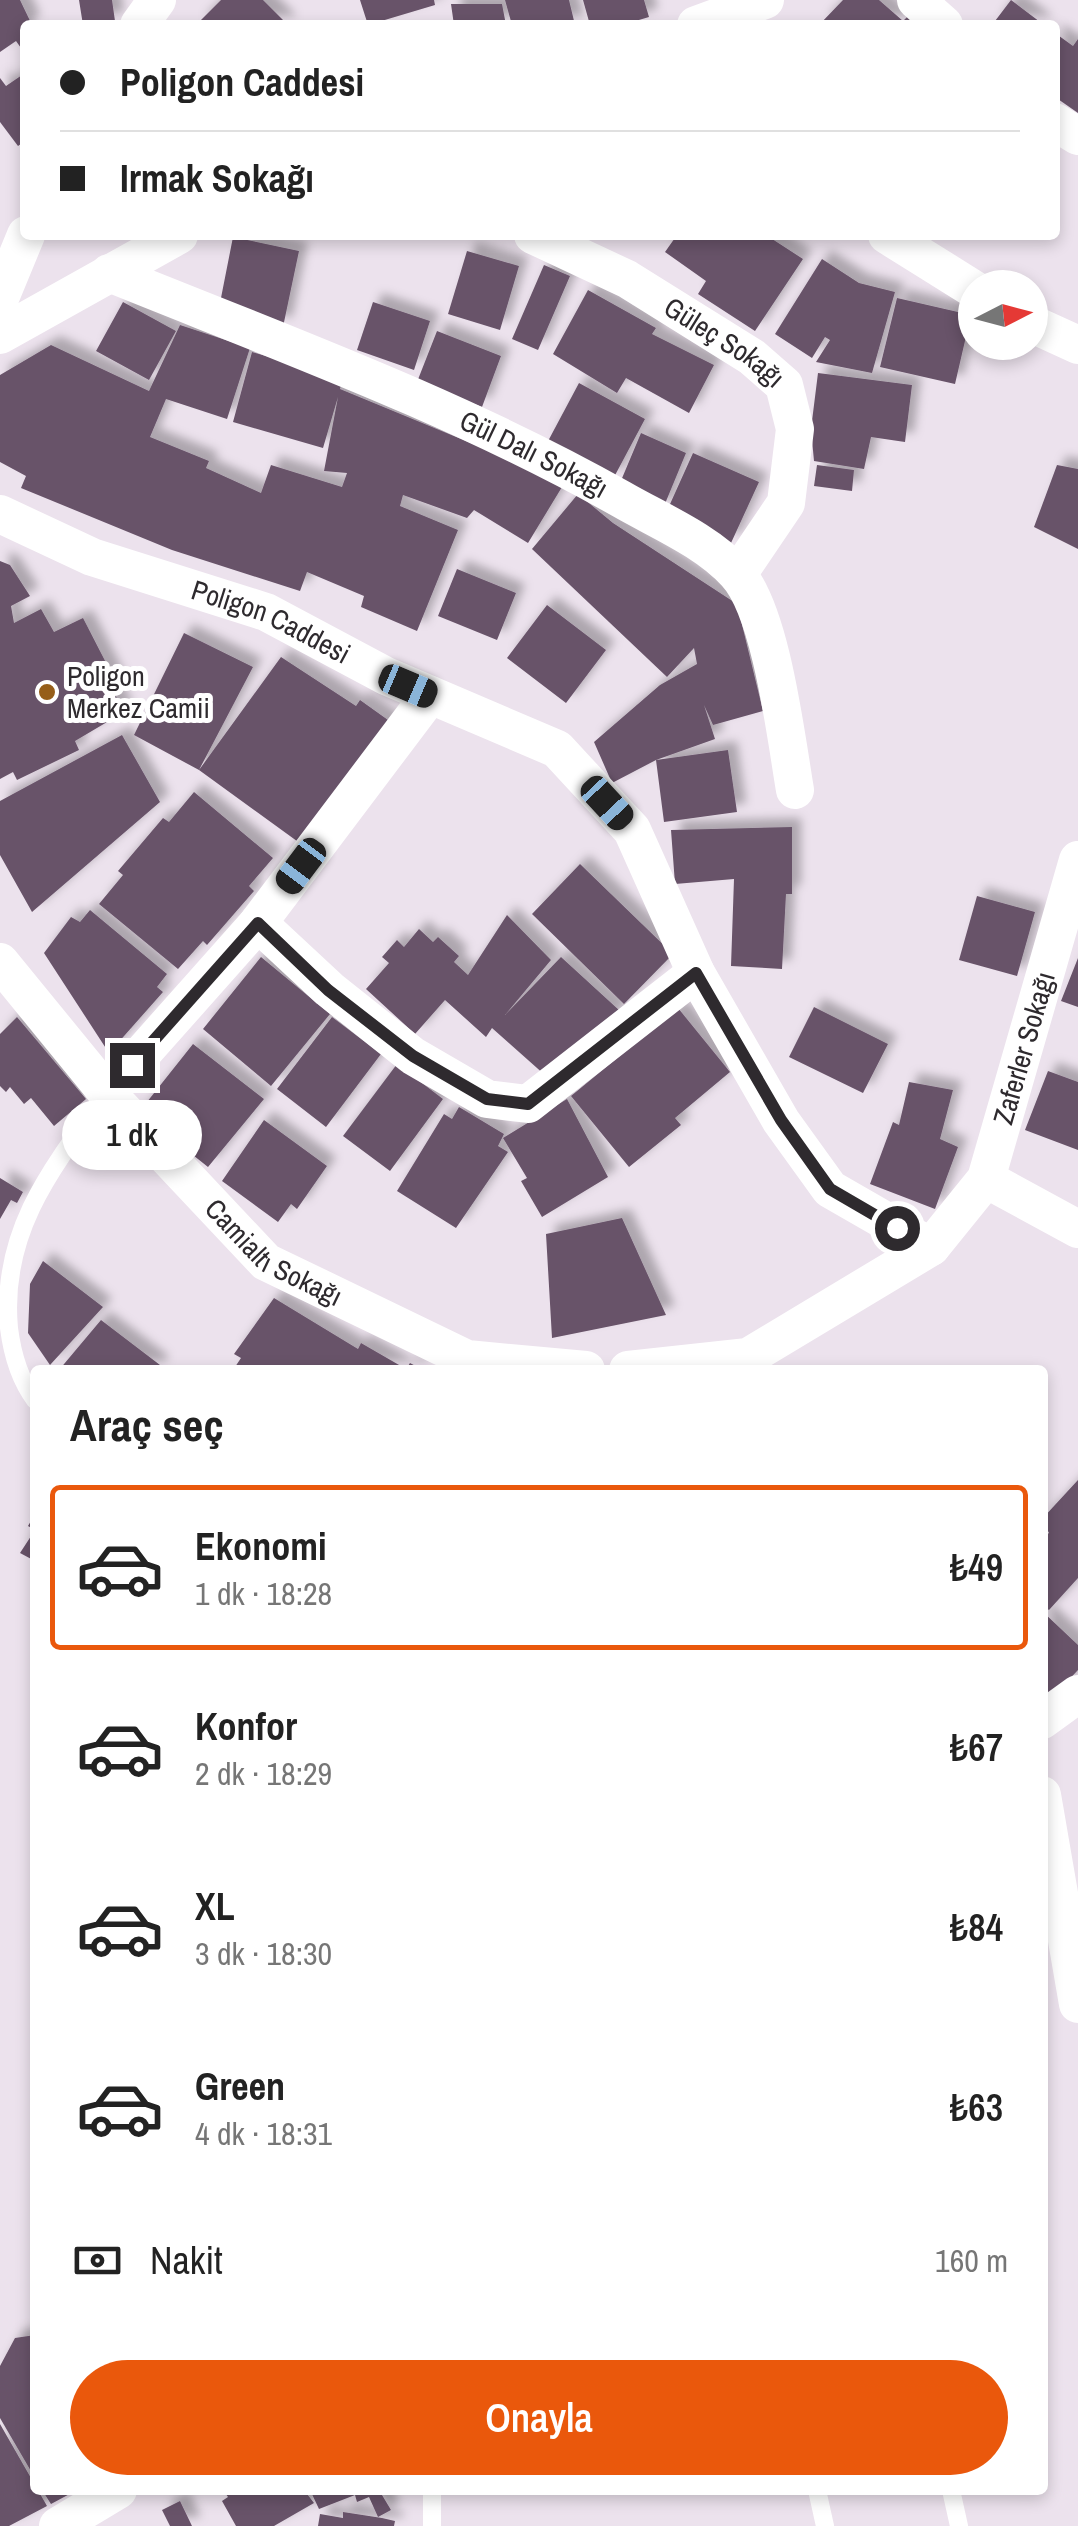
<!DOCTYPE html>
<html lang="tr">
<meta charset="utf-8">
<style>
:root{--surface:#fff;--page:#f2f2f2;--text:#222;--muted:#767676;--line:#e0e0e0;--accent:#ea580c}
body{margin:0;font-family:"Archivo Narrow",sans-serif;background:var(--page);color:var(--text);height:100vh;display:flex;flex-direction:column;font-size:38px;white-space:nowrap}
*{box-sizing:border-box;margin:0}
p{font-size:32px;color:var(--muted)}
.icon{flex:none;width:55px;height:55px;fill:none;stroke:currentColor;stroke-width:2;stroke-linecap:round;stroke-linejoin:round}
.map{position:relative;flex:1;overflow:hidden}
.details{position:absolute;left:30px;top:1365px;width:1018px;height:1130px;display:flex;flex-direction:column;background:var(--surface);border-radius:10px;box-shadow:0 5px 15px #0003}
.details>*{flex:none}
.top-card{position:absolute;left:20px;top:20px;width:1040px;height:220px;border-radius:10px;box-shadow:0 5px 15px #0003;display:grid;align-content:center;height:220px;padding:0 40px;background:var(--surface)}
.needle{width:65px;rotate:84deg}
.buttons{position:absolute;left:958px;top:270px;display:grid;gap:20px}
.buttons a{display:grid;place-items:center;width:90px;height:90px;border-radius:50%;background:var(--surface);box-shadow:0 5px 15px #0003;font-size:50px}
.end{position:absolute;width:45px;height:45px;margin:-22px;border:12px solid #2e2a2e;background:#fff;box-shadow:0 0 0 5px #fff}
.from{border-radius:50%}
.bubble{position:absolute;height:70px;border-radius:35px;background:var(--surface);box-shadow:0 5px 15px #0003;font-size:32px;font-weight:600;line-height:70px;text-align:center}
.car{position:absolute;width:30px;height:60px;margin:-30px -15px;border-radius:12px;box-shadow:0 0 8px 2px #0007;background:linear-gradient(#222 24%,#8ab4d8 0 40%,#222 0 76%,#8ab4d8 0 86%,#222 0)}
.top-card b{display:flex;align-items:center;gap:35px;height:95px;font-size:38px}
.top-card b+b{border-top:2px solid var(--line)}
.top-card i{width:25px;height:25px;background:var(--text)}
ul{padding:0;list-style:none}
li{display:flex;align-items:center;gap:30px;height:165px;margin:0 20px 15px;padding:0 20px;border:5px solid transparent;border-radius:10px}
li div{flex:1}
li b{display:block;font-size:38px}
li em{font-style:normal;font-weight:600}
li.active{border-color:var(--accent)}
li>.icon{width:90px;height:90px;stroke-width:1.5}
h2{padding:0 40px;font-size:45px;line-height:120px}
.pay{display:flex;align-items:center;gap:25px;height:110px;padding:0 40px;font-size:38px}
.pay p{margin-inline-start:auto}
.cta{display:flex;gap:20px;margin-top:auto;padding:20px 40px}
.cta a{flex:1;height:115px;border-radius:60px;background:var(--accent);color:#fff;font-size:40px;font-weight:600;line-height:115px;text-align:center}
.map>svg:first-child{display:block}
.building{fill:#685369;filter:url(#shadow)}
.lines{fill:none;stroke-linecap:round;stroke-linejoin:round}
.service{stroke:#fff;stroke-width:18}
.minor{stroke:#fff;stroke-width:38}
.route{stroke:#2e2a2e;stroke-width:12}
.poi-dot{fill:#965e19;stroke:#fff;stroke-width:4}
.labels{text-anchor:middle;stroke-width:10;stroke-linejoin:round;paint-order:stroke}
.street-label{font-size:28px;fill:#2e2a2e;stroke:#fff}
.poi-label{font-size:28px;fill:#2e2a2e;stroke:#fff;text-anchor:start}
</style>
<div class="map">
<svg width="1078" height="2526" viewBox="0 0 1078 2526">
<defs>
<filter id="shadow"><feDropShadow dx="9" dy="-9" stdDeviation="5" flood-color="#0004"/></filter>
</defs>
<rect width="100%" height="100%" fill="#ece2ed"/>
<path class="building" d="M 0,0 L 20,0 L 32,25 L 25,25 L 25,46 L 21,48 L 16,41 L 0,52 Z
M 79,0 L 112,0 L 115,21 L 83,25 Z
M 221,0 L 263,0 L 288,25 L 196,25 Z
M 360,0 L 434,0 L 435,5 L 368,25 Z
M 505,0 L 569,0 L 575,25 L 512,25 Z
M 583,0 L 644,0 L 649,17 L 622,25 L 590,25 Z
M 843,0 L 879,0 L 903,21 L 908,16 L 921,25 L 819,25 Z
M 1011,0 L 1044,25 L 992,25 Z
M 451,4 L 502,4 L 506,25 L 454,25 Z
M 1055,33 L 1073,46 L 1078,39 L 1078,113 L 1055,97 Z
M 25,73 L 25,141 L 18,146 L 0,122 L 0,78 L 6,86 Z
M 677,235 L 766,235 L 803,259 L 755,331 L 698,294 L 706,281 L 665,252 Z
M 233,237 L 299,251 L 283,327 L 220,303 Z
M 467,251 L 519,266 L 500,330 L 448,314 Z
M 822,259 L 859,283 L 895,292 L 872,373 L 816,362 L 830,340 L 825,337 L 812,358 L 775,334 Z
M 544,265 L 570,276 L 538,350 L 512,339 Z
M 588,290 L 656,328 L 652,334 L 714,365 L 689,413 L 626,378 L 617,393 L 553,354 Z
M 897,298 L 971,315 L 955,384 L 880,367 Z
M 123,302 L 176,331 L 149,380 L 96,351 Z
M 373,302 L 430,321 L 414,370 L 357,350 Z
M 180,325 L 250,348 L 227,419 L 166,399 L 150,437 L 209,461 L 206,468 L 261,493 L 271,465 L 342,487 L 347,473 L 324,471 L 338,397 L 323,448 L 233,422 L 252,352 L 343,378 L 340,389 L 507,458 L 562,487 L 528,543 L 474,510 L 467,518 L 403,495 L 400,506 L 458,530 L 417,631 L 361,607 L 364,596 L 307,572 L 300,591 L 172,550 L 21,488 L 26,476 L 0,462 L 0,375 L 51,345 L 149,391 Z
M 437,331 L 501,356 L 482,407 L 417,382 Z
M 818,373 L 912,385 L 905,442 L 871,437 L 864,469 L 814,461 L 811,429 Z
M 579,383 L 645,419 L 613,479 L 547,443 Z
M 641,433 L 686,453 L 662,511 L 620,483 Z
M 693,453 L 759,482 L 731,543 L 666,513 Z
M 817,465 L 854,470 L 852,491 L 814,486 Z
M 1057,465 L 1078,469 L 1078,549 L 1034,527 Z
M 578,494 L 613,523 L 737,604 L 763,711 L 713,725 L 704,705 L 715,739 L 656,760 L 728,750 L 737,812 L 664,822 L 656,760 L 612,783 L 594,742 L 660,685 L 697,664 L 694,648 L 667,677 L 532,549 Z
M 0,561 L 10,565 L 30,596 L 11,606 L 14,623 L 41,609 L 54,632 L 83,618 L 119,688 L 113,691 L 124,712 L 75,741 L 79,750 L 17,780 L 13,772 L 0,779 Z
M 457,569 L 516,593 L 497,640 L 438,616 Z
M 547,605 L 606,650 L 566,703 L 507,658 Z
M 184,633 L 253,667 L 199,770 L 134,735 Z
M 281,657 L 356,706 L 360,700 L 395,725 L 301,844 L 199,770 Z
M 122,735 L 160,802 L 32,912 L 0,855 L 0,801 Z
M 194,792 L 273,858 L 249,886 L 254,891 L 207,945 L 203,941 L 178,969 L 99,904 L 123,875 L 118,871 L 163,818 L 169,822 Z
M 792,827 L 792,894 L 786,894 L 782,969 L 731,966 L 734,879 L 675,884 L 671,830 Z
M 580,864 L 673,954 L 624,1004 L 532,914 Z
M 977,896 L 1035,912 L 1017,976 L 959,960 Z
M 90,910 L 167,974 L 157,987 L 163,992 L 109,1053 L 44,953 L 71,917 L 80,922 Z
M 507,915 L 551,960 L 505,1015 L 561,957 L 620,1011 L 546,1076 L 492,1028 L 486,1037 L 445,1000 L 415,1034 L 366,989 L 389,963 L 382,957 L 397,940 L 404,947 L 419,929 L 433,942 L 438,937 L 459,956 L 454,962 L 468,975 Z
M 261,957 L 330,1014 L 271,1086 L 203,1029 Z
M 1078,958 L 1078,1007 L 1061,1001 Z
M 814,1007 L 888,1044 L 863,1093 L 789,1057 Z
M 678,1008 L 730,1072 L 675,1118 L 681,1125 L 629,1167 L 571,1096 Z
M 17,1017 L 86,1099 L 54,1126 L 31,1098 L 24,1104 L 10,1087 L 6,1092 L 0,1086 L 0,1034 Z
M 332,1017 L 381,1054 L 326,1127 L 277,1089 Z
M 193,1044 L 264,1099 L 208,1167 L 139,1112 Z
M 397,1064 L 443,1099 L 390,1171 L 343,1136 Z
M 1048,1071 L 1078,1082 L 1078,1150 L 1025,1130 Z
M 909,1082 L 953,1090 L 940,1139 L 958,1147 L 935,1209 L 870,1184 L 893,1122 L 899,1125 Z
M 567,1099 L 608,1177 L 542,1217 L 521,1181 L 527,1178 L 503,1138 Z
M 459,1107 L 504,1134 L 498,1146 L 508,1152 L 456,1228 L 397,1191 L 444,1114 L 452,1119 Z
M 264,1120 L 327,1166 L 297,1209 L 291,1204 L 278,1222 L 222,1181 Z
M 0,1178 L 23,1192 L 17,1203 L 11,1200 L 0,1219 Z
M 622,1218 L 666,1315 L 552,1338 L 546,1234 Z
M 43,1261 L 103,1307 L 50,1365 L 28,1333 L 30,1284 Z
M 274,1298 L 358,1349 L 361,1343 L 406,1369 L 410,1363 L 423,1370 L 233,1370 L 241,1358 L 234,1354 Z
M 101,1320 L 160,1365 L 156,1370 L 59,1370 Z
M 1078,1480 L 1078,1578 L 1049,1610 L 1042,1605 L 1042,1538 L 1049,1533 L 1042,1519 Z
M 35,1514 L 35,1561 L 20,1553 L 35,1530 L 28,1526 Z
M 1042,1611 L 1078,1645 L 1078,1670 L 1045,1705 Z
M 35,2335 L 35,2478 L 0,2418 L 0,2366 L 15,2338 Z
M 0,2424 L 47,2506 L 9,2526 L 0,2526 Z
M 42,2490 L 77,2490 L 51,2504 Z
M 223,2490 L 304,2490 L 314,2503 L 274,2526 L 236,2526 L 222,2501 L 228,2497 Z
M 310,2490 L 379,2490 L 391,2510 L 378,2517 L 369,2497 L 357,2502 L 355,2495 L 319,2509 Z
M 180,2501 L 192,2526 L 170,2526 L 162,2510 Z
M 343,2512 L 382,2518 L 395,2521 L 394,2526 L 318,2526 L 320,2514 L 343,2518 Z"/>
<g class="lines">
<path class="service" d="M 35,1400 C 20,1380 12,1352 9,1328 C 0,1231 53,1166 107,1093
M 817,2490 L 825,2526
M 951,2490 L 959,2526
M 432,2526 L 432,2490"/>
<g class="minor">
<path d="M 916,0 L 944,25"/>
<path d="M 139,25 L 157,0"/>
<path d="M 696,25 L 765,0"/>
<path d="M 1055,122 L 1078,136"/>
<path id="s1" d="M 533,235 L 627,279 L 752,357 L 784,385 L 795,429 L 786,503 L 738,574"/>
<path d="M 887,235 L 975,290"/>
<path id="s2" d="M 109,273 C 282,343 458,407 621,499 C 659,521 706,540 736,573 C 771,610 786,737 795,790"/>
<path d="M 0,298 L 26,235"/>
<path d="M 1030,323 L 1078,345"/>
<path d="M 0,335 L 179,235"/>
<path id="s3" d="M 0,514 L 92,557 L 266,612 L 386,676 L 557,749 L 632,830 L 696,973 L 781,1121 L 830,1189 L 931,1247"/>
<path d="M 258,923 L 329,989 L 413,1056 L 487,1099 L 528,1104 L 696,973"/>
<path id="s4" d="M 0,962 L 107,1093 L 266,1262 L 467,1359 L 586,1370"/>
<path d="M 107,1093 L 258,923 L 430,695"/>
<path d="M 986,1179 L 1078,1229"/>
<path id="s5" d="M 628,1370 L 748,1357 L 931,1247 L 986,1179 L 1078,860"/>
<path d="M 1042,1720 L 1078,1694"/>
<path d="M 1042,1795 L 1078,2004"/>
<path d="M 58,2526 L 118,2490"/>
</g>
</g>
<g class="lines">
<path class="route" d="M 132,1065 L 258,923 L 328,990 L 413,1056 L 487,1099 L 528,1104 L 696,973 L 781,1120 L 830,1189 L 897,1228"/>
</g>
<circle class="poi-dot" cx="47" cy="692" r="10"/>
<g class="labels">
<g class="street-label">
<text dy="10" stroke="none"><textPath href="#s1" startOffset="220">Güleç Sokağı</textPath></text>
<text dy="10" stroke="none"><textPath href="#s2" startOffset="462">Gül Dalı Sokağı</textPath></text>
<text dy="10" stroke="none"><textPath href="#s3" startOffset="292">Poligon Caddesi</textPath></text>
<text dy="10" stroke="none"><textPath href="#s5" startOffset="558">Zaferler Sokağı</textPath></text>
<text dy="10" stroke="none"><textPath href="#s4" startOffset="402">Camialtı Sokağı</textPath></text>
</g>
<g class="poi-label">
<text x="67" y="686">Poligon<tspan x="67" dy="32">Merkez Camii</tspan></text>
</g>
</g>
</svg>
<div class="buttons">
<a><svg class="needle" viewBox="-14 -14 28 28"><path d="M0-13l5 13h-10z" fill="#e53935"/><path d="M0 13l5-13h-10z" fill="#767676"/></svg></a>
</div>
<i class="end from" style="left:897px;top:1228px"></i>
<i class="end" style="left:132px;top:1065px"></i>
<div class="bubble" style="left:62px;top:1100px;width:140px">1 dk</div>
<i class="car" style="left:408px;top:686px;rotate:113deg"></i>
<i class="car" style="left:607px;top:803px;rotate:137deg"></i>
<i class="car" style="left:301px;top:866px;rotate:217deg"></i>
<div class="top-card">
<b><i class="from"></i>Poligon Caddesi</b>
<b><i></i>Irmak Sokağı</b>
</div>
<section class="details">
<h2>Araç seç</h2>
<ul>
<li class="active"><svg class="icon" aria-label="car" viewBox="0 0 24 24"><path d="M5 17H2v-5l4-1 3-4h7l3 4 3 1v5h-3M9 17h6M6 11h13"/><circle cx="7" cy="17" r="2"/><circle cx="17" cy="17" r="2"/></svg><div><b>Ekonomi</b><p>1 dk · 18:28</p></div><em>₺49</em></li>
<li><svg class="icon" aria-label="car" viewBox="0 0 24 24"><path d="M5 17H2v-5l4-1 3-4h7l3 4 3 1v5h-3M9 17h6M6 11h13"/><circle cx="7" cy="17" r="2"/><circle cx="17" cy="17" r="2"/></svg><div><b>Konfor</b><p>2 dk · 18:29</p></div><em>₺67</em></li>
<li><svg class="icon" aria-label="car" viewBox="0 0 24 24"><path d="M5 17H2v-5l4-1 3-4h7l3 4 3 1v5h-3M9 17h6M6 11h13"/><circle cx="7" cy="17" r="2"/><circle cx="17" cy="17" r="2"/></svg><div><b>XL</b><p>3 dk · 18:30</p></div><em>₺84</em></li>
<li><svg class="icon" aria-label="car" viewBox="0 0 24 24"><path d="M5 17H2v-5l4-1 3-4h7l3 4 3 1v5h-3M9 17h6M6 11h13"/><circle cx="7" cy="17" r="2"/><circle cx="17" cy="17" r="2"/></svg><div><b>Green</b><p>4 dk · 18:31</p></div><em>₺63</em></li>
</ul>
<div class="pay"><svg class="icon" aria-label="cash" viewBox="0 0 24 24"><path d="M3 7h18v10H3z"/><circle cx="12" cy="12" r="2"/></svg>Nakit<p>160 m</p></div>
<div class="cta"><a>Onayla</a></div>
</section>
</div>
